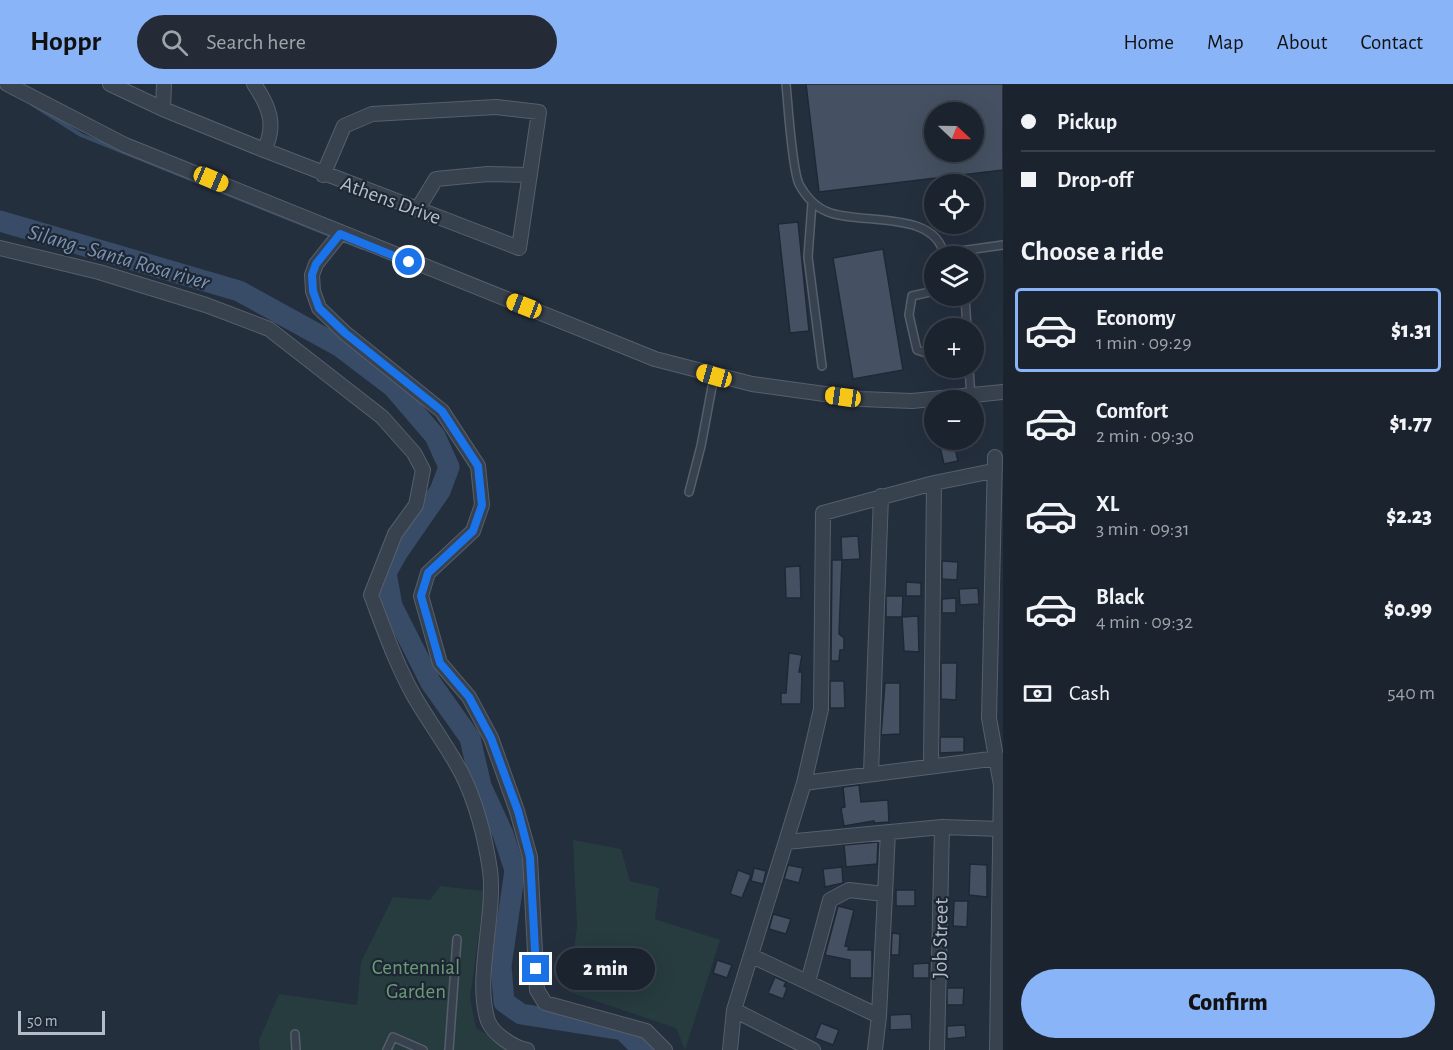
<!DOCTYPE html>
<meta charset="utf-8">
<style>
:root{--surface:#1b232e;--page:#242b36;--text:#f1f3f6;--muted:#a0a4aa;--line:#39404a;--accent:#8ab4f8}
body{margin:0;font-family:"Alegreya Sans",sans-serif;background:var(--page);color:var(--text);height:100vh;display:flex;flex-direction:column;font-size:22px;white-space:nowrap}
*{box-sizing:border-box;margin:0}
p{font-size:20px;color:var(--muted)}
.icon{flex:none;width:33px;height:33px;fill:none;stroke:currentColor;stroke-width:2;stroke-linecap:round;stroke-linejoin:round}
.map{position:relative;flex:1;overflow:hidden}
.drawer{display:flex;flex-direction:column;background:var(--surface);width:450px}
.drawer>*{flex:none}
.hud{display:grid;align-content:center;height:132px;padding:0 18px;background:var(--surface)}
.needle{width:39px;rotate:112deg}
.buttons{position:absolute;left:924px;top:18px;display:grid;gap:12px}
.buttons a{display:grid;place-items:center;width:60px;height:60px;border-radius:50%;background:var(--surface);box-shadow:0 6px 24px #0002,0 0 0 2px var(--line);font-size:30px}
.scale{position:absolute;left:18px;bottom:15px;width:87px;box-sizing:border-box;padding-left:6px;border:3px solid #b4bcc9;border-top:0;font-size:16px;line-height:21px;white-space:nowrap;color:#b4bcc9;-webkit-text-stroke:4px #1d2633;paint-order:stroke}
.end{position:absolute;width:27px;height:27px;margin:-14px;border:8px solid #1a73e8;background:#fff;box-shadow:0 0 0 3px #fff}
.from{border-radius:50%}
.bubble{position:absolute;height:42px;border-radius:21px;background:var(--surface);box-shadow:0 6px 24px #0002,0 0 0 2px var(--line);font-size:20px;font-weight:800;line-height:42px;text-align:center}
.car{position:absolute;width:18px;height:36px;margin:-18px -9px;border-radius:8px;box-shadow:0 0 4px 2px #0007;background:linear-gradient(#f5c518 24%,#345 0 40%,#f5c518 0 76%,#345 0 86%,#f5c518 0)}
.hud b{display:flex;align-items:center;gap:21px;height:57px;font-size:22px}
.hud b+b{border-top:2px solid var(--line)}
.hud i{width:15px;height:15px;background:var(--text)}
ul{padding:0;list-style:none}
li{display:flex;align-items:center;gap:18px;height:84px;margin:0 12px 9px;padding:0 6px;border:3px solid transparent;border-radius:6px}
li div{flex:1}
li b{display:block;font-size:22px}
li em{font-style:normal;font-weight:800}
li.on{border-color:var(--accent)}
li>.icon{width:54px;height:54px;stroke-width:1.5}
h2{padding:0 18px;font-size:27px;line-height:72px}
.pay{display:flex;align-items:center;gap:15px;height:66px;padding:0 18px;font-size:22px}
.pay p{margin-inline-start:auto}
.cta{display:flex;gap:12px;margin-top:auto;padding:12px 18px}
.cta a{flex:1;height:69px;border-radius:36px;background:var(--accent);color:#111;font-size:24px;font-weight:800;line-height:69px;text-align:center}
header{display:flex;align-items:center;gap:36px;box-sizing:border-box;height:84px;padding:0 30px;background:var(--accent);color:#111}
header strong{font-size:28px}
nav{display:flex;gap:33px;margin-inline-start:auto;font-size:21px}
.search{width:420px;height:54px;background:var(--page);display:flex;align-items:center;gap:15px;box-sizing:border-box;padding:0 21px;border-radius:33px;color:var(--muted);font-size:22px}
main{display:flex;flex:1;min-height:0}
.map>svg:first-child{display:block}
.green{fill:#263c3f}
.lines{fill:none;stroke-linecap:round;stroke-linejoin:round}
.stream{stroke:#394c67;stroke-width:4}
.river{stroke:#394c67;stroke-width:21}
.building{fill:#455162;stroke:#1f2835;stroke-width:1.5;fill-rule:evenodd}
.lane-casing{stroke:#565f6c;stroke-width:10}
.street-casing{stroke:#565f6c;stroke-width:16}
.lane{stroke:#38414e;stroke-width:7}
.street{stroke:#38414e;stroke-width:14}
.route{stroke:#1a73e8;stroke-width:8}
.labels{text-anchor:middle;stroke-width:4.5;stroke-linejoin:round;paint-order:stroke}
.street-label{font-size:21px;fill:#b4bcc9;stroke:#1d2633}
.park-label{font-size:21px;fill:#6b9a76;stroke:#1d2633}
.water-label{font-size:22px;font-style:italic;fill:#7c92b1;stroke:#1d2633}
</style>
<header>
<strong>Hoppr</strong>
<div class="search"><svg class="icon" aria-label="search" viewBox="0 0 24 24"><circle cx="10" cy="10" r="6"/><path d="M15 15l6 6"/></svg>Search here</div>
<nav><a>Home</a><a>Map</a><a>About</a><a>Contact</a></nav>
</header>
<main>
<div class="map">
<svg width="1003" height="966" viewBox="0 0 1003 966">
<rect width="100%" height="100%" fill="#242f3e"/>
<path class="green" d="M 573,756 L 621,765 L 630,797 L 659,804 L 655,835 L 720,856 L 685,966 L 676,944 L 569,908 L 577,842 Z
M 440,802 L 485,807 L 470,914 L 476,944 L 512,966 L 260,966 L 259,956 L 279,910 L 357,921 L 361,878 L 393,813 L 430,816 Z"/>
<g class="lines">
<path class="stream" d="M 32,20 L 81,51 L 362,164"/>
<path class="river" d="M 0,137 L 239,207 L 339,262 L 393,303 L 435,352 L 449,383 L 440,407 L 397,469 L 386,489 L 392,522 L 431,599 L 470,654 L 481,702 L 503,750 L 515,786 L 501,882 L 504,918 L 521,930 L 623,946 L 643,966"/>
</g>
<path class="building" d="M 806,0 L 1003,0 L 1003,86 L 819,108 ZM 934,28 L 974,28 L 974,68 L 934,68 Z
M 798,138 L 809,247 L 790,249 L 778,140 Z
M 883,165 L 903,286 L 853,295 L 833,174 Z
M 954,360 L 958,377 L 944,380 L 940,363 Z
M 858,452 L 860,475 L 842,476 L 841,453 Z
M 832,476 L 842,476 L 839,550 L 844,554 L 844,566 L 840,566 L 839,577 L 831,577 Z
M 942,477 L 958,478 L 957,496 L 942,495 Z
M 800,482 L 801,514 L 786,514 L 785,483 Z
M 906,498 L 921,499 L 921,512 L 906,512 Z
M 978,504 L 979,520 L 960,521 L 959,505 Z
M 886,512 L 903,512 L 902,533 L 886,533 Z
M 956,514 L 956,529 L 942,529 L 942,515 Z
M 918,532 L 919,568 L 904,567 L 902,533 Z
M 789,569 L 802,571 L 799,588 L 802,588 L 801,620 L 781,620 L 781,609 L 786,609 Z
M 941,579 L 957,579 L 956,616 L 941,615 Z
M 830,597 L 844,597 L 845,624 L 830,624 Z
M 885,599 L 900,599 L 900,650 L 881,651 Z
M 940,653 L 964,653 L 964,668 L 940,669 Z
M 859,701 L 861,718 L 888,716 L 889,738 L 874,739 L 874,737 L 844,742 L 841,724 L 845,723 L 843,703 Z
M 878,758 L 877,780 L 846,783 L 844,761 Z
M 970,780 L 987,781 L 987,813 L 969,811 Z
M 788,781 L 803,784 L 799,799 L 784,795 Z
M 842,783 L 843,799 L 825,803 L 823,785 Z
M 754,784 L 766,787 L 763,800 L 751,797 Z
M 738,786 L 751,791 L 742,814 L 730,810 Z
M 896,806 L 915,806 L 915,822 L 896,822 Z
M 954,817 L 968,817 L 967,843 L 953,842 Z
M 838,822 L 854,826 L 845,862 L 849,863 L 848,866 L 872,866 L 872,894 L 850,894 L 850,876 L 825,871 Z
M 773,830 L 791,835 L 786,850 L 769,845 Z
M 892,849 L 900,850 L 899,871 L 891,871 Z
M 717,876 L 732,881 L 727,894 L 713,889 Z
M 929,879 L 929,894 L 913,894 L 913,880 Z
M 775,893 L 786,898 L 784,902 L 787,904 L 783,915 L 768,909 Z
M 947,904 L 964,904 L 963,921 L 947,921 Z
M 911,930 L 912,945 L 890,946 L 890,931 Z
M 821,939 L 839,946 L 833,961 L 815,954 Z
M 965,941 L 966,953 L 947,955 L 947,942 Z"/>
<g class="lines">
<defs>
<path id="lane" d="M 786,0 C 788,20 792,85 799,100 C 806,113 815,123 828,128 C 859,141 937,125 944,172
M 812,119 L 808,173 L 822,282
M 961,172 L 960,167 L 1003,161
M 934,207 L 912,212 L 909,231 L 917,266 L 926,269 L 934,267
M 965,212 L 967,244
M 969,284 L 971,313
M 689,408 L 701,362 L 714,292
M 295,950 L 296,966
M 387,966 L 393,953 L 423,966
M 449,966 L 457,855"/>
<path id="street" d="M 7,0 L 125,61 L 655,275 L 752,300 L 861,315 L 912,317 L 1003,308
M 110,0 L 163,25 L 264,66 C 277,41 269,22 254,0
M 163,25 L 164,0
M 264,66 L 519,164 L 539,28 L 496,23 L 372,30 L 344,42 L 323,91
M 417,126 L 436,95 L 488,90 L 530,91
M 340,150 L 316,180 L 312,191 L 313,207 L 319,224 L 345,249 L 442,327 L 478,382 L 482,421 L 473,447 L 428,489 L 421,512 L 440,579 L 469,613 L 491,654 L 517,727 L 530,773 L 537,906 L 545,919 L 646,947 L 665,966
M 0,164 L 99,188 L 206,221 L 269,245 L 382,333 L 414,369 L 423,386 L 416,421 L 395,450 L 371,511 C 384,545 396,580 414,612 C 429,638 448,663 462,690 C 477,720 485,753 490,786 C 496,831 474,895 488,937 C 493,950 514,964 527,966
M 995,373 L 989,634 L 1001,701 L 997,966
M 931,681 L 934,399
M 871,689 L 881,412
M 804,699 L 998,674
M 786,758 L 942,743 L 1001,745
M 752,872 L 879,932
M 808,898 L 830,816 L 849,806 L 884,810
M 734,926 L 813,966
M 730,966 L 734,926 L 804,699 L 821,625 L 823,429 L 934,399 L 993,387
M 875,966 L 879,932 L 888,748
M 937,966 L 942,743"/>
</defs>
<use href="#lane" class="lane-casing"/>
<use href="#street" class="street-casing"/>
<use href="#lane" class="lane"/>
<use href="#street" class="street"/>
</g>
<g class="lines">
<path class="route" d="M 409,178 L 340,150 L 316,180 L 312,191 L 313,207 L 319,224 L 345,249 L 442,327 L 478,382 L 482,421 L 473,447 L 428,489 L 421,512 L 440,579 L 469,613 L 491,654 L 518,727 L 530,773 L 536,885"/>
</g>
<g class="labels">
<g class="street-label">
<text transform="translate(391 116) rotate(20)" y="7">Athens Drive</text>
<text transform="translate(940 854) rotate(-89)" y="7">Job Street</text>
</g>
<g class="park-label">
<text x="416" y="890">Centennial<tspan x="416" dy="24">Garden</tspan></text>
</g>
<g class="water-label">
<text transform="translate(119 172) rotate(16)" y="8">Silang - Santa Rosa river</text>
</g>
</g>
</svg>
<div class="buttons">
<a><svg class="needle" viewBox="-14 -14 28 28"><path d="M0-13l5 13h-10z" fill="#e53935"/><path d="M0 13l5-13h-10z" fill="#a0a4aa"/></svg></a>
<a><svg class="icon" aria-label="locate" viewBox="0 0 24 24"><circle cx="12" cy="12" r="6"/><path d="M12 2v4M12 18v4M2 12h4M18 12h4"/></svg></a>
<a><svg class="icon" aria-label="layers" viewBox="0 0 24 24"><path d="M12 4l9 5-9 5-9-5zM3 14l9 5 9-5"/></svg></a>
<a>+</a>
<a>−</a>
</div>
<div class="scale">50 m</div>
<i class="end from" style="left:409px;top:178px"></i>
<i class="end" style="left:536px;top:885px"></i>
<div class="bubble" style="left:556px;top:864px;width:99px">2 min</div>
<i class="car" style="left:211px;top:95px;rotate:113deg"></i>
<i class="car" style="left:524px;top:222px;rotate:291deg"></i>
<i class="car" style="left:714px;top:292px;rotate:286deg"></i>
<i class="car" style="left:843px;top:313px;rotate:278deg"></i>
</div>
<section class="drawer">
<div class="hud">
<b><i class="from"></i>Pickup</b>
<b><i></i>Drop-off</b>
</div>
<h2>Choose a ride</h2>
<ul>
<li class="on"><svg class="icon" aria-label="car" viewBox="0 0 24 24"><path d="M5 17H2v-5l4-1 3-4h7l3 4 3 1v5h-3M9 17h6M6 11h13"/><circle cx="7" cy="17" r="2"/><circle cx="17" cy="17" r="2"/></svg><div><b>Economy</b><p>1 min · 09:29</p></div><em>$1.31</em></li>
<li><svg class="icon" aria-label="car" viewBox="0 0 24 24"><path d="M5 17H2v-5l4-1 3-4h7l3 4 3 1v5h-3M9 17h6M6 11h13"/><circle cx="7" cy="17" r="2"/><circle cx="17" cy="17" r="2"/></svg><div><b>Comfort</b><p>2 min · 09:30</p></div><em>$1.77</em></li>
<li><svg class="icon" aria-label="car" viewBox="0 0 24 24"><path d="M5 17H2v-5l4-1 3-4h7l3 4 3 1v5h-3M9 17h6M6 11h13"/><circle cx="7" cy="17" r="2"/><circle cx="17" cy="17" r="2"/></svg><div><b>XL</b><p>3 min · 09:31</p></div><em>$2.23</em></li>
<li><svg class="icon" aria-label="car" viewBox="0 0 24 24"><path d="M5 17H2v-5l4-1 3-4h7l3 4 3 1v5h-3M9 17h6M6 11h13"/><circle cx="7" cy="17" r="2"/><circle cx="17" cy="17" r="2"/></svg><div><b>Black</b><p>4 min · 09:32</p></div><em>$0.99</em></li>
</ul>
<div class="pay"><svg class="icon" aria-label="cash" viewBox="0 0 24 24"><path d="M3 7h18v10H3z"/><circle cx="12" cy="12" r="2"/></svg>Cash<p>540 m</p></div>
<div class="cta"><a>Confirm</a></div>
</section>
</main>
